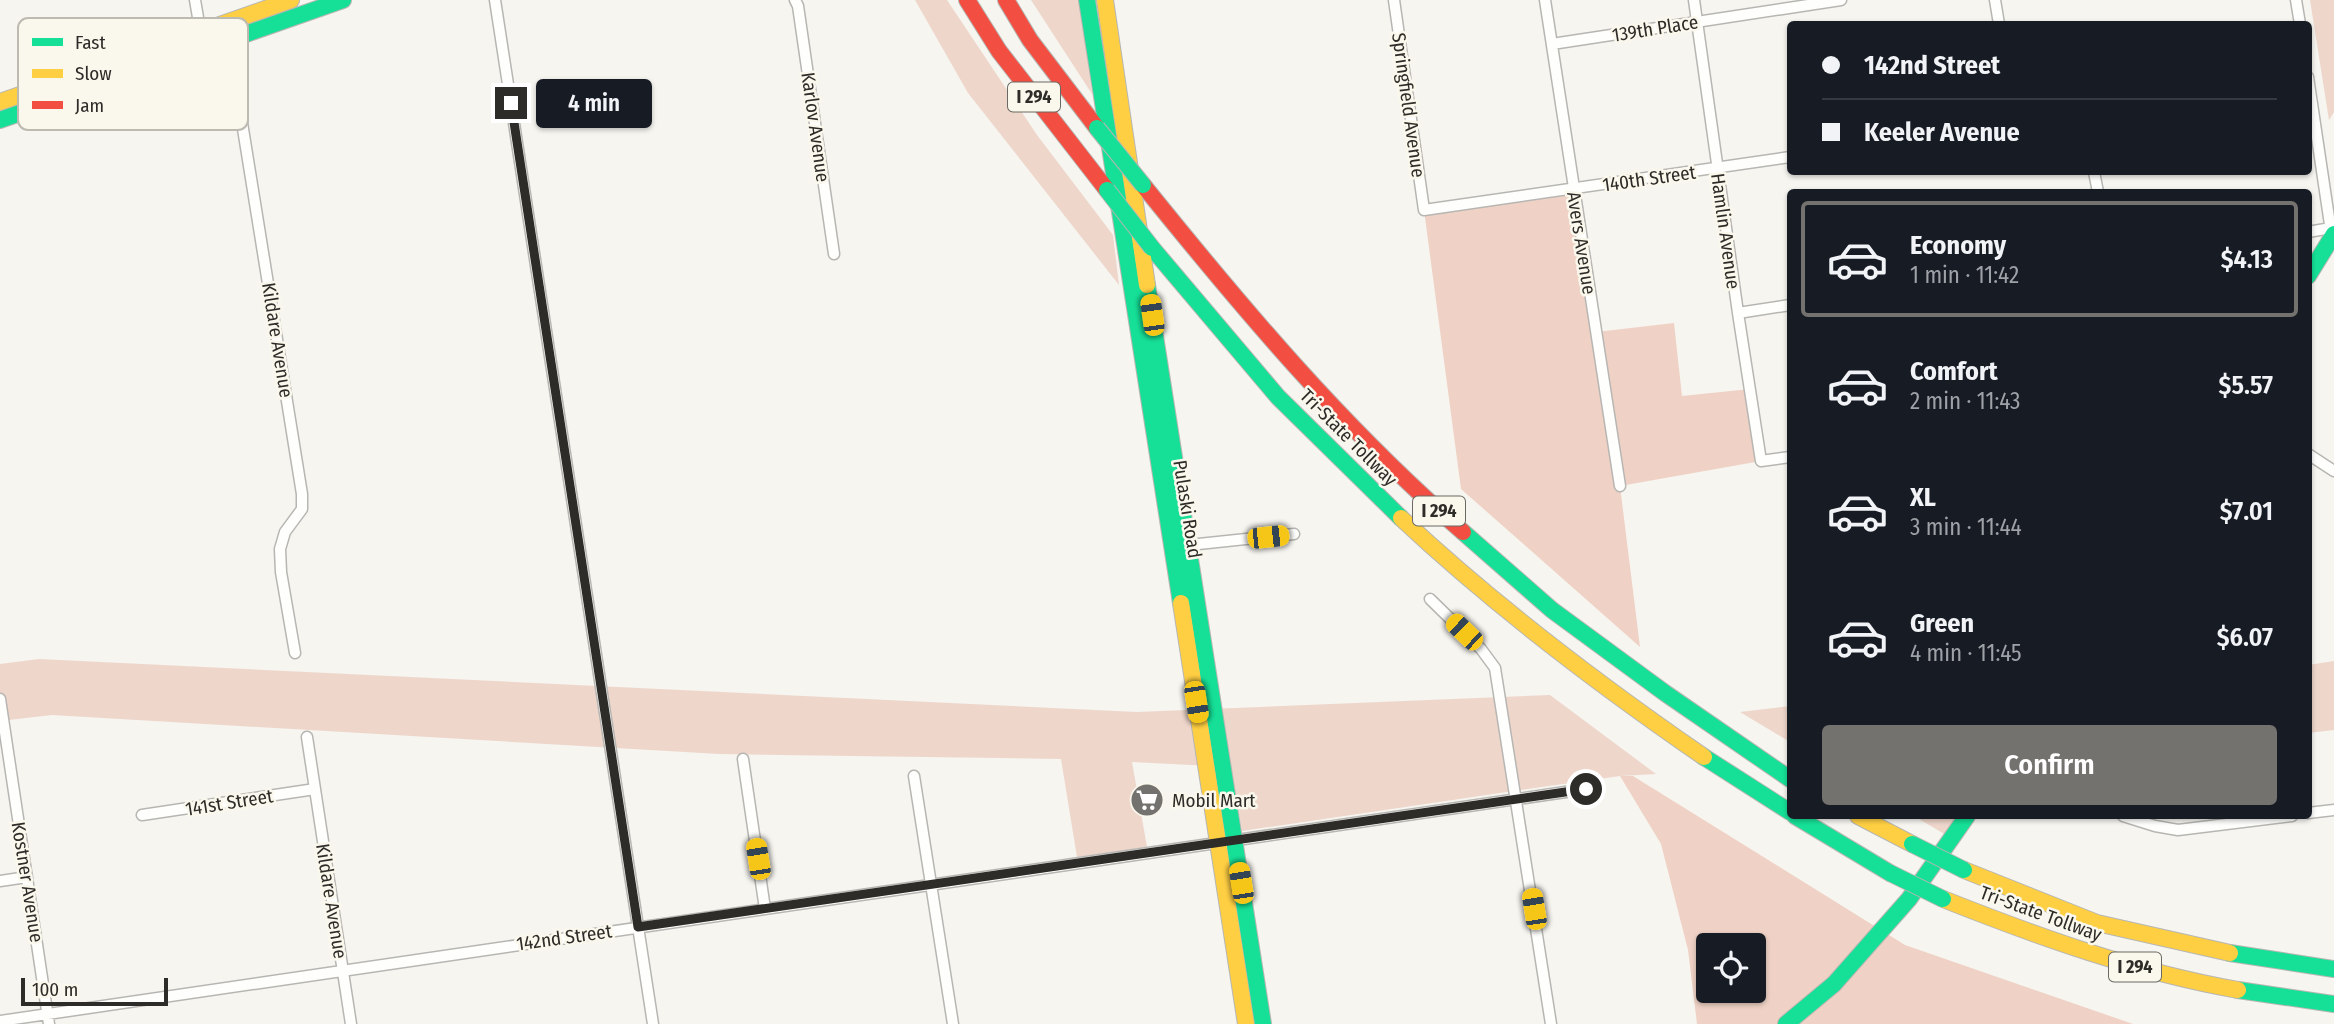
<!DOCTYPE html>
<meta charset="utf-8">
<style>
:root{--surface:#171b24;--page:#242831;--text:#f1f3f6;--muted:#9ea1a6;--line:#363941;--accent:#73726e}
body{margin:0;font-family:"Fira Sans Condensed",sans-serif;background:var(--page);color:var(--text);height:100vh;display:flex;flex-direction:column;font-size:26px;white-space:nowrap}
*{box-sizing:border-box;margin:0}
p{font-size:23px;color:var(--muted)}
.icon{flex:none;width:38px;height:38px;fill:none;stroke:currentColor;stroke-width:2;stroke-linecap:round;stroke-linejoin:round}
.map{position:relative;flex:1;overflow:hidden}
.details{position:absolute;left:1787px;top:189px;width:525px;height:630px;display:flex;flex-direction:column;background:var(--surface);border-radius:7px;box-shadow:0 2px 5px #0004}
.details>*{flex:none}
.banner{position:absolute;left:1787px;top:21px;width:525px;height:154px;border-radius:7px;box-shadow:0 2px 5px #0004;display:grid;align-content:center;height:154px;padding:0 35px;background:var(--surface)}
.fabs{position:absolute;left:1696px;top:933px;display:grid;gap:14px}
.fabs a{display:grid;place-items:center;width:70px;height:70px;border-radius:7px;background:var(--surface);box-shadow:0 2px 5px #0004;font-size:35px}
.scale{position:absolute;left:21px;bottom:18px;width:147px;box-sizing:border-box;padding-left:7px;border:4px solid #2d2c28;border-top:0;font-size:19px;line-height:24px;white-space:nowrap;color:#2d2c28;-webkit-text-stroke:5px #faf7ec;paint-order:stroke}
.end{position:absolute;width:32px;height:32px;margin:-16px;border:9px solid #2d2c28;background:#fff;box-shadow:0 0 0 4px #fff}
.from{border-radius:50%}
.bubble{position:absolute;height:49px;border-radius:7px;background:var(--surface);box-shadow:0 2px 5px #0004;font-size:23px;font-weight:600;line-height:49px;text-align:center}
.car{position:absolute;width:21px;height:42px;margin:-21px -10px;border-radius:9px;box-shadow:0 0 5px 2px #0007;background:linear-gradient(#f5c518 24%,#345 0 40%,#f5c518 0 76%,#345 0 86%,#f5c518 0)}
.banner b{display:flex;align-items:center;gap:24px;height:66px;font-size:26px}
.banner b+b{border-top:2px solid var(--line)}
.banner i{width:18px;height:18px;background:var(--text)}
ul{padding:12px 0 0;list-style:none}
li{display:flex;align-items:center;gap:21px;height:116px;margin:0 14px 10px;padding:0 21px;border:4px solid transparent;border-radius:7px}
li div{flex:1}
li b{display:block;font-size:26px}
li em{font-style:normal;font-weight:600}
li.selected{border-color:var(--accent)}
li>.icon{width:63px;height:63px;stroke-width:1.5}
.button{display:flex;gap:14px;margin-top:auto;padding:14px 35px}
.button a{flex:1;height:80px;border-radius:7px;background:var(--accent);color:#fff;font-size:28px;font-weight:600;line-height:80px;text-align:center}
.map>svg:first-child{display:block}
.green{fill:#eed6cb}
.forest{fill:#efd2c5;fill-rule:evenodd}
.lines{fill:none;stroke-linecap:round;stroke-linejoin:round}
.street-casing{stroke:#b7b6b2;stroke-width:13}
.fast-casing{stroke:#b7b6b2;stroke-width:18}
.slow-casing{stroke:#b7b6b2;stroke-width:18}
.jam-casing{stroke:#b7b6b2;stroke-width:18}
.street{stroke:#fefefd;stroke-width:10}
.fast{stroke:#16e098;stroke-width:16}
.slow{stroke:#ffcf43;stroke-width:16}
.jam{stroke:#f24e42;stroke-width:16}
.fast-bridge-casing{stroke:#b7b6b2;stroke-width:18;stroke-linecap:butt}
.fast-bridge{stroke:#16e098;stroke-width:16}
.route{stroke:#2d2c28;stroke-width:9}
.labels{text-anchor:middle;stroke-width:5;stroke-linejoin:round;paint-order:stroke}
.shield{fill:#faf7ec;stroke:#6a6963;stroke-width:2}
.shield-label{font-size:18px;font-weight:bold;fill:#2d2c28}
.street-label{font-size:19px;fill:#2d2c28;stroke:#faf7ec}
.poi-label{font-size:19px;fill:#2d2c28;stroke:#faf7ec;text-anchor:start}
.key{fill:#faf7ec;stroke:#bcbab1;stroke-width:2}
.key-label{font-size:19px;fill:#2d2c28}
</style>
<div class="map">
<svg width="2334" height="1024" viewBox="0 0 2334 1024">
<rect width="100%" height="100%" fill="#f6f5f0"/>
<path class="green" d="M 915,0 L 947,0 L 1037,135 L 1113,235 L 1119,285 L 968,93 Z
M 1031,0 L 1080,0 L 1092,94 Z
M 2310,0 L 2334,0 L 2334,112 L 2329,120 Z
M 39,659 L 1137,712 L 1550,695 L 1656,774 L 1620,776 L 1500,793 L 1242,831 L 1231,767 L 1132,762 L 1147,847 L 1077,857 L 1061,759 L 719,754 L 52,715 L 0,721 L 0,664 Z
M 2334,661 L 2334,730 L 2308,733 L 2308,665 Z
M 1790,706 L 1790,742 L 1740,712 Z
M 1914,816 L 1967,816 L 1951,838 Z"/>
<path class="forest" d="M 1574,188 L 1596,332 L 1674,323 L 1682,396 L 1750,389 L 1761,461 L 1620,486 L 1640,647 L 1461,489 L 1424,210 Z
M 1620,776 L 1633,776 L 1905,945 L 2133,1024 L 1697,1024 L 1688,950 L 1661,844 ZM 1708,945 L 1754,945 L 1754,990 L 1708,990 Z"/>
<g class="lines">
<defs>
<path id="street" d="M 195,0 L 201,35
M 495,0 L 653,1024
M 795,0 L 798,6 L 834,254
M 1394,0 L 1424,210 L 1790,157
M 1545,0 L 1620,486
M 1694,0 L 1738,313 L 1761,461 L 1790,457
M 1995,0 L 1999,24
M 2296,0 L 2300,24
M 228,36 L 302,494 L 302,509 L 285,532 L 280,549 L 281,572 L 295,653
M 1552,44 L 1841,0
M 2308,77 L 2332,238
M 2094,172 L 2098,192
M 2308,232 L 2331,228
M 1738,313 L 1790,305
M 2308,454 L 2334,471
M 1189,545 L 1294,534
M 1430,599 L 1481,649 L 1495,668 L 1551,1024
M 0,699 L 49,1024
M 307,737 L 351,1024
M 743,759 L 765,909
M 914,776 L 953,1024
M 2308,813 L 2334,810
M 142,815 L 315,789
M 2123,816 L 2155,826 L 2178,830 L 2292,816
M 0,881 L 27,877
M 0,1021 L 1586,789"/>
<path id="fast" d="M 1087,0 L 1181,603
M 0,120 L 343,0
M 1152,248 L 1278,397 L 1401,518
M 2308,276 L 2334,234
M 1147,285 L 1263,1024
M 1463,532 L 1552,610 L 1665,693 L 1790,779
M 1704,757 L 1790,812
M 1795,816 L 1890,873
M 2230,953 L 2334,969
M 2238,990 L 2334,1004
M 1786,1024 L 1834,984 L 1909,899 L 1967,816"/>
<path id="slow" d="M 1105,0 L 1147,285
M 0,102 L 291,0
M 1401,518 C 1495,606 1598,684 1704,757
M 1181,603 L 1246,1024
M 1858,816 L 1912,844
M 1964,870 L 2097,923 L 2230,953
M 1943,899 C 2039,937 2136,972 2238,990"/>
<path id="jam" d="M 967,0 L 999,51 L 1107,190
M 1006,0 L 1030,40 L 1097,128
M 1143,185 C 1243,309 1342,427 1463,532"/>
</defs>
<use href="#street" class="street-casing"/>
<use href="#fast" class="fast-casing"/>
<use href="#slow" class="slow-casing"/>
<use href="#jam" class="jam-casing"/>
<use href="#street" class="street"/>
<use href="#fast" class="fast"/>
<use href="#slow" class="slow"/>
<use href="#jam" class="jam"/>
<defs>
<path id="fast-bridge" d="M 1097,128 L 1143,185
M 1107,190 L 1152,248
M 1912,844 L 1964,870
M 1890,873 L 1943,899"/>
</defs>
<use href="#fast-bridge" class="fast-bridge-casing"/>
<use href="#fast-bridge" class="fast-bridge"/>
</g>
<g class="lines">
<path class="route" d="M 511,103 L 638,927 L 1586,789"/>
</g>
<defs>
<symbol id="supermarket-disc" viewBox="-11 -11 22 22"><circle r="9.5" fill="#73726e" stroke="#faf7ec"/><path d="M-6-5.5h2.5l.6 2H6L4.5 2H-2.5L-4.4-4H-6ZM-1.5 3.2a1.3 1.3 0 1 0 .1 0ZM3 3.2a1.3 1.3 0 1 0 .1 0Z" fill="#fff"/></symbol>
</defs>
<g fill-rule="evenodd">
<use href="#supermarket-disc" x="1128" y="781" width="38" height="38"/>
</g>
<g class="labels">
<g class="shield">
<rect x="1008" y="82.5" width="52" height="29" rx="5"/>
<rect x="1413" y="496.5" width="52" height="29" rx="5"/>
<rect x="2109" y="952.5" width="52" height="29" rx="5"/>
</g>
<g class="shield-label">
<text x="1034" y="103">I 294</text>
<text x="1439" y="517">I 294</text>
<text x="2135" y="973">I 294</text>
</g>
<g class="street-label">
<text transform="translate(1655 28) rotate(-9)" y="7">139th Place</text>
<text transform="translate(1409 105) rotate(82)" y="7">Springfield Avenue</text>
<text transform="translate(816 127) rotate(82)" y="7">Karlov Avenue</text>
<text transform="translate(1649 178) rotate(-8)" y="7">140th Street</text>
<text transform="translate(1726 231) rotate(82)" y="7">Hamlin Avenue</text>
<text transform="translate(1582 243) rotate(81)" y="7">Avers Avenue</text>
<text transform="translate(278 340) rotate(81)" y="7">Kildare Avenue</text>
<text transform="translate(1349 437) rotate(45)" y="7">Tri-State Tollway</text>
<text transform="translate(1188 509) rotate(81)" y="7">Pulaski Road</text>
<text transform="translate(229 802) rotate(-9)" y="7">141st Street</text>
<text transform="translate(28 882) rotate(81)" y="7">Kostner Avenue</text>
<text transform="translate(332 901) rotate(81)" y="7">Kildare Avenue</text>
<text transform="translate(2041 913) rotate(20)" y="7">Tri-State Tollway</text>
<text transform="translate(564 937) rotate(-8)" y="7">142nd Street</text>
</g>
<g class="poi-label">
<text x="1172" y="807">Mobil Mart</text>
</g>
</g>
<rect x="18" y="18" width="230" height="112" rx="10" class="key"/>
<rect x="32" y="38" width="31" height="8" fill="#16e098"/>
<rect x="32" y="69" width="31" height="9" fill="#ffcf43"/>
<rect x="32" y="101" width="31" height="8" fill="#f24e42"/>
<g class="key-label">
<text x="75" y="49">Fast</text>
<text x="75" y="80">Slow</text>
<text x="75" y="112">Jam</text>
</g>
</svg>
<div class="fabs">
<a><svg class="icon" aria-label="locate" viewBox="0 0 24 24"><circle cx="12" cy="12" r="6"/><path d="M12 2v4M12 18v4M2 12h4M18 12h4"/></svg></a>
</div>
<div class="scale">100 m</div>
<i class="end from" style="left:1586px;top:789px"></i>
<i class="end" style="left:511px;top:103px"></i>
<div class="bubble" style="left:536px;top:79px;width:116px">4 min</div>
<i class="car" style="left:1152px;top:315px;rotate:352deg"></i>
<i class="car" style="left:1268px;top:537px;rotate:84deg"></i>
<i class="car" style="left:1464px;top:632px;rotate:314deg"></i>
<i class="car" style="left:1196px;top:702px;rotate:171deg"></i>
<i class="car" style="left:758px;top:859px;rotate:351deg"></i>
<i class="car" style="left:1241px;top:883px;rotate:351deg"></i>
<i class="car" style="left:1534px;top:909px;rotate:351deg"></i>
<div class="banner">
<b><i class="from"></i>142nd Street</b>
<b><i></i>Keeler Avenue</b>
</div>
<section class="details">
<ul>
<li class="selected"><svg class="icon" aria-label="car" viewBox="0 0 24 24"><path d="M5 17H2v-5l4-1 3-4h7l3 4 3 1v5h-3M9 17h6M6 11h13"/><circle cx="7" cy="17" r="2"/><circle cx="17" cy="17" r="2"/></svg><div><b>Economy</b><p>1 min · 11:42</p></div><em>$4.13</em></li>
<li><svg class="icon" aria-label="car" viewBox="0 0 24 24"><path d="M5 17H2v-5l4-1 3-4h7l3 4 3 1v5h-3M9 17h6M6 11h13"/><circle cx="7" cy="17" r="2"/><circle cx="17" cy="17" r="2"/></svg><div><b>Comfort</b><p>2 min · 11:43</p></div><em>$5.57</em></li>
<li><svg class="icon" aria-label="car" viewBox="0 0 24 24"><path d="M5 17H2v-5l4-1 3-4h7l3 4 3 1v5h-3M9 17h6M6 11h13"/><circle cx="7" cy="17" r="2"/><circle cx="17" cy="17" r="2"/></svg><div><b>XL</b><p>3 min · 11:44</p></div><em>$7.01</em></li>
<li><svg class="icon" aria-label="car" viewBox="0 0 24 24"><path d="M5 17H2v-5l4-1 3-4h7l3 4 3 1v5h-3M9 17h6M6 11h13"/><circle cx="7" cy="17" r="2"/><circle cx="17" cy="17" r="2"/></svg><div><b>Green</b><p>4 min · 11:45</p></div><em>$6.07</em></li>
</ul>
<div class="button"><a>Confirm</a></div>
</section>
</div>
